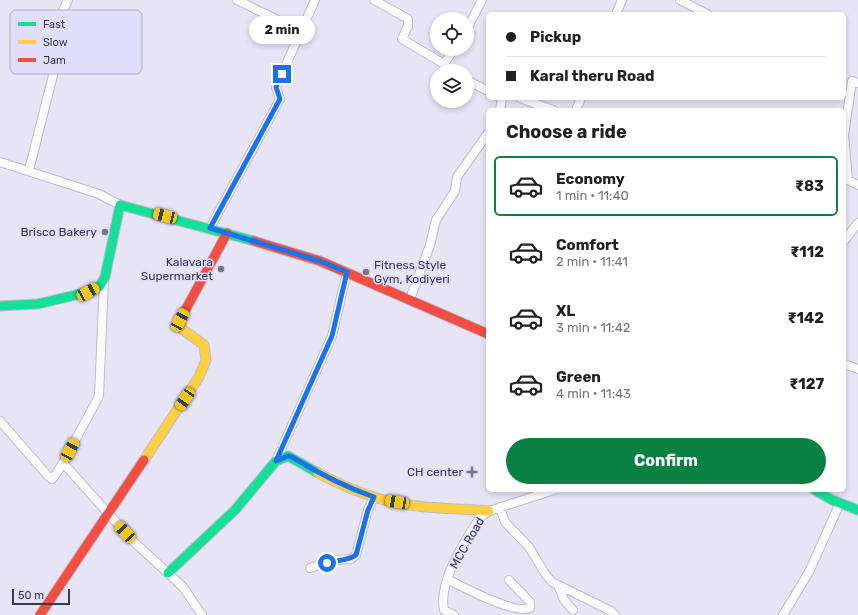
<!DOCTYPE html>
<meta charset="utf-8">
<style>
:root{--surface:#fff;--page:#f6f6f6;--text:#202124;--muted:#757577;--line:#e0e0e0;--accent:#0b8043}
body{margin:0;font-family:Rubik,sans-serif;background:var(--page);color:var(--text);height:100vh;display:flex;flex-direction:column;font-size:15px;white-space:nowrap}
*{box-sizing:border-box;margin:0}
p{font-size:13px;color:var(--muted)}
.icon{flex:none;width:22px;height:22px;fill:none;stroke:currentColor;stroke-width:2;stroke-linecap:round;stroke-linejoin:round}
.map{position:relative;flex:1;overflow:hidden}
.side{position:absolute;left:486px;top:108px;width:360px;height:384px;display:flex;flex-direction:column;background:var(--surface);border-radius:6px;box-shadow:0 2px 6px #0003}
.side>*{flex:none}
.banner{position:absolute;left:486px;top:12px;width:360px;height:88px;border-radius:6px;box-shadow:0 2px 6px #0003;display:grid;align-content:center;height:88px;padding:0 20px;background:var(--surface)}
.fabs{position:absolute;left:430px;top:12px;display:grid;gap:8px}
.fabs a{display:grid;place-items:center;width:44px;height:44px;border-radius:50%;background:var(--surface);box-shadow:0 2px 6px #0003;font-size:20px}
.scale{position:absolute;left:12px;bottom:10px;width:58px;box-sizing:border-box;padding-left:4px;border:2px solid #3b394c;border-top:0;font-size:11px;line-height:14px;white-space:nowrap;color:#3b394c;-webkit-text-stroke:3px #e1defb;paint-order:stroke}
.end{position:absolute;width:18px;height:18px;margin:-9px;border:5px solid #1a73e8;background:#fff;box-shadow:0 0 0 2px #fff}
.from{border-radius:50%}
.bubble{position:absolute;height:28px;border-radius:14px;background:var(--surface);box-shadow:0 2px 6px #0003;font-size:13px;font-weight:700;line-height:28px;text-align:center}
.car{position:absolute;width:12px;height:24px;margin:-12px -6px;border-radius:5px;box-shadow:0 0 3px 1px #0007;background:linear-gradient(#f5c518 24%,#345 0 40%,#f5c518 0 76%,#345 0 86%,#f5c518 0)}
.banner b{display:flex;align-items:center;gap:14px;height:38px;font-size:15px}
.banner b+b{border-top:1px solid var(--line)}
.banner i{width:10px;height:10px;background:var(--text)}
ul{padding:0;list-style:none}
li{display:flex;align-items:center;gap:12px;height:60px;margin:0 8px 6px;padding:0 12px;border:2px solid transparent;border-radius:6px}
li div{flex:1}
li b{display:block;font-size:15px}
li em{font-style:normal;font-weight:700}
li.selected{border-color:var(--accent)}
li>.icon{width:36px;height:36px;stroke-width:1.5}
h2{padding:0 20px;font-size:18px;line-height:48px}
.button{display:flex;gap:8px;margin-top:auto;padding:8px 20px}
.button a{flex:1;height:46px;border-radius:24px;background:var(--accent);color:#fff;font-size:16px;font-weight:700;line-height:46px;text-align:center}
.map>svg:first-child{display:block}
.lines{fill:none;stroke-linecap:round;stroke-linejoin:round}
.street-casing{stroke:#bdbbcb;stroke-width:10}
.fast-casing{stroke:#bdbbcb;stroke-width:11}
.slow-casing{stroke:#bdbbcb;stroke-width:11}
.jam-casing{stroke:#bdbbcb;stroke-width:11}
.street{stroke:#fbfbfe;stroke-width:8}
.fast{stroke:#16e098;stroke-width:9}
.slow{stroke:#ffcf43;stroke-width:9}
.jam{stroke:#f24e42;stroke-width:9}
.route{stroke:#1a73e8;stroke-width:5}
.poi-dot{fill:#777587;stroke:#e1defb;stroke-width:1.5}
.labels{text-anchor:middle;stroke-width:3;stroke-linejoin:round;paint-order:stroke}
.poi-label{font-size:12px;fill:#3b394c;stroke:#e1defb;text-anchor:end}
.street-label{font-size:12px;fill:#3b394c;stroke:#e1defb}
.key{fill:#e1defb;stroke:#afacc6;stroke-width:1}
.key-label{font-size:11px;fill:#3b394c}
</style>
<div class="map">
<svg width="858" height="615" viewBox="0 0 858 615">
<rect width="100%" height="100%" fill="#e6e4f5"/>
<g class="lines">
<defs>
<path id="street" d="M 237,0 L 300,31
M 374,0 L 408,19 L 408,26 L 402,39 L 444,64 L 452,71
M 680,0 L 707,14
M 616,14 L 622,0
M 467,29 L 482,0
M 444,64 L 454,49
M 467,80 L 488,91
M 858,83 L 852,81 L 844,135 L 848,180 L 858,185
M 520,98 L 553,110
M 500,110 L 502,98
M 576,110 L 581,98
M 0,162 L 99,194 L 120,205
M 29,170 L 65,28 L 58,21 L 68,0
M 210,228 L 280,99 L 276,87 L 315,0
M 844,241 L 858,223
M 104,280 L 99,396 L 63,463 L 134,542 L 183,587 L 202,615
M 410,299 L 430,245 L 436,220 L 455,191 L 457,177 L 488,133
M 844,364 L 858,369
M 0,421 L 48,476 L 52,479 L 54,477 L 63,463
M 276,461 L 332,336 L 347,272
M 500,507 L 505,522 L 529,547 L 546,575 L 552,582 L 611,611 L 615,615
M 310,568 L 335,560 L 351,559 L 356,555 L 368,510 L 374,497
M 447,579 C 463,587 515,615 530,608 L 530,602 L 509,580
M 558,585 L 564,600 L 573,610
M 454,615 L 444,610 C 438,581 465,541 480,517 L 489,511 L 554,490
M 783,615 L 809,572 L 840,503"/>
<path id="fast" d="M 0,306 L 38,304 L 88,292 L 100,286 L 105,277 L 120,205 L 254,241
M 815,490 L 832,500 L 858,510
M 168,573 L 235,510 L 276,461 L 288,456 L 318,473"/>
<path id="slow" d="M 144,460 L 199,377 L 206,360 L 204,345 L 182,329 L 180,320 L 186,309
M 318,473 C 339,484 361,494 384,500 C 418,509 454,508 489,511"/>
<path id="jam" d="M 254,241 L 320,261 L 488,334
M 186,309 L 227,233
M 40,615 L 144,460"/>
</defs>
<use href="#street" class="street-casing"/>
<use href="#fast" class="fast-casing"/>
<use href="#slow" class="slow-casing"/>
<use href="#jam" class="jam-casing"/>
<use href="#street" class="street"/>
<use href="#fast" class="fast"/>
<use href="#slow" class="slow"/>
<use href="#jam" class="jam"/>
</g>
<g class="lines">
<path class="route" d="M 282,74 L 276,87 L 280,99 L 210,228 L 320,261 L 347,272 L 332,336 L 276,461 L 288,456 L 292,457 C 318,473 345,487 374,497 L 368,510 L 356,555 C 348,561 336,560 327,563"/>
</g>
<g class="poi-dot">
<circle cx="105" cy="232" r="4"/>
<circle cx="221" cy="269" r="4"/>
<circle cx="366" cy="272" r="4"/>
<path d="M470 466h4v4h4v4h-4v4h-4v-4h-4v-4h4z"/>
</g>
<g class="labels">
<g class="poi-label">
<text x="97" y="236">Brisco Bakery</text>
<text x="213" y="266">Kalavara<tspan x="213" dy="14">Supermarket</tspan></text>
<text x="374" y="269" text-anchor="start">Fitness Style<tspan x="374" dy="14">Gym, Kodiyeri</tspan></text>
<text x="463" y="476">CH center</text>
</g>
<g class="street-label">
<text transform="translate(467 543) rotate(-60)" y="4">MCC Road</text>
</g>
</g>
<rect x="10" y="10" width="132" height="64" rx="6" class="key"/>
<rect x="18" y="22" width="18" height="4" fill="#16e098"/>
<rect x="18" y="40" width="18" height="4" fill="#ffcf43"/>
<rect x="18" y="58" width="18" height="4" fill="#f24e42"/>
<g class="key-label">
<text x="43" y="28">Fast</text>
<text x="43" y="46">Slow</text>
<text x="43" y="64">Jam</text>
</g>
</svg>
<div class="fabs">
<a><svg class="icon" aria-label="locate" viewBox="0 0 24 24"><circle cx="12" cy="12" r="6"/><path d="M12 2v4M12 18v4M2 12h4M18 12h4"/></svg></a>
<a><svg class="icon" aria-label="layers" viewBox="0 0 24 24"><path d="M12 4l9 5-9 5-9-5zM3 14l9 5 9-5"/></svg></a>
</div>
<div class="scale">50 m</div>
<i class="end from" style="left:327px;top:563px"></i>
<i class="end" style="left:282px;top:74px"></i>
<div class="bubble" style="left:249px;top:16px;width:66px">2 min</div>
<i class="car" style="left:165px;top:216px;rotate:284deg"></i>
<i class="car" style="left:88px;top:292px;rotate:61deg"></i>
<i class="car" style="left:180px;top:320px;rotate:28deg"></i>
<i class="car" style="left:185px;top:399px;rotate:214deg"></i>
<i class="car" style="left:70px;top:450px;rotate:28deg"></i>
<i class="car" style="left:397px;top:502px;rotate:280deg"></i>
<i class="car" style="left:125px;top:532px;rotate:317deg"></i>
<div class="banner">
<b><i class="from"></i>Pickup</b>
<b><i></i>Karal theru Road</b>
</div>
<section class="side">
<h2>Choose a ride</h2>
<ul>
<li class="selected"><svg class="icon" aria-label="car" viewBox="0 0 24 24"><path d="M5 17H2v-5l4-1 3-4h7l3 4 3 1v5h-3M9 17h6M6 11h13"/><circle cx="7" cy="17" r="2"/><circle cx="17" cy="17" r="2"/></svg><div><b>Economy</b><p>1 min · 11:40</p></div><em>₹83</em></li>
<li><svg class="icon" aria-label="car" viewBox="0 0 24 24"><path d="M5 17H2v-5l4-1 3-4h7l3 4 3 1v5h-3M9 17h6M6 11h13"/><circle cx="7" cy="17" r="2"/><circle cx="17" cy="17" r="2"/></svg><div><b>Comfort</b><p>2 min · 11:41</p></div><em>₹112</em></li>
<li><svg class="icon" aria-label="car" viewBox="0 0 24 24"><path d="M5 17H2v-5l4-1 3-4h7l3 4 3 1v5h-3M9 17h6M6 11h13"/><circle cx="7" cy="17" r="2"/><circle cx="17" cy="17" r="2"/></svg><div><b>XL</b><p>3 min · 11:42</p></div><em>₹142</em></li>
<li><svg class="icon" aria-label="car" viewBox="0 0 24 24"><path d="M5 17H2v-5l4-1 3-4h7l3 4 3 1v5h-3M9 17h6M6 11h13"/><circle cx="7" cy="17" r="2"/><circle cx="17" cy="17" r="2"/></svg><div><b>Green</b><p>4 min · 11:43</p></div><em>₹127</em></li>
</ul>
<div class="button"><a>Confirm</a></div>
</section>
</div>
